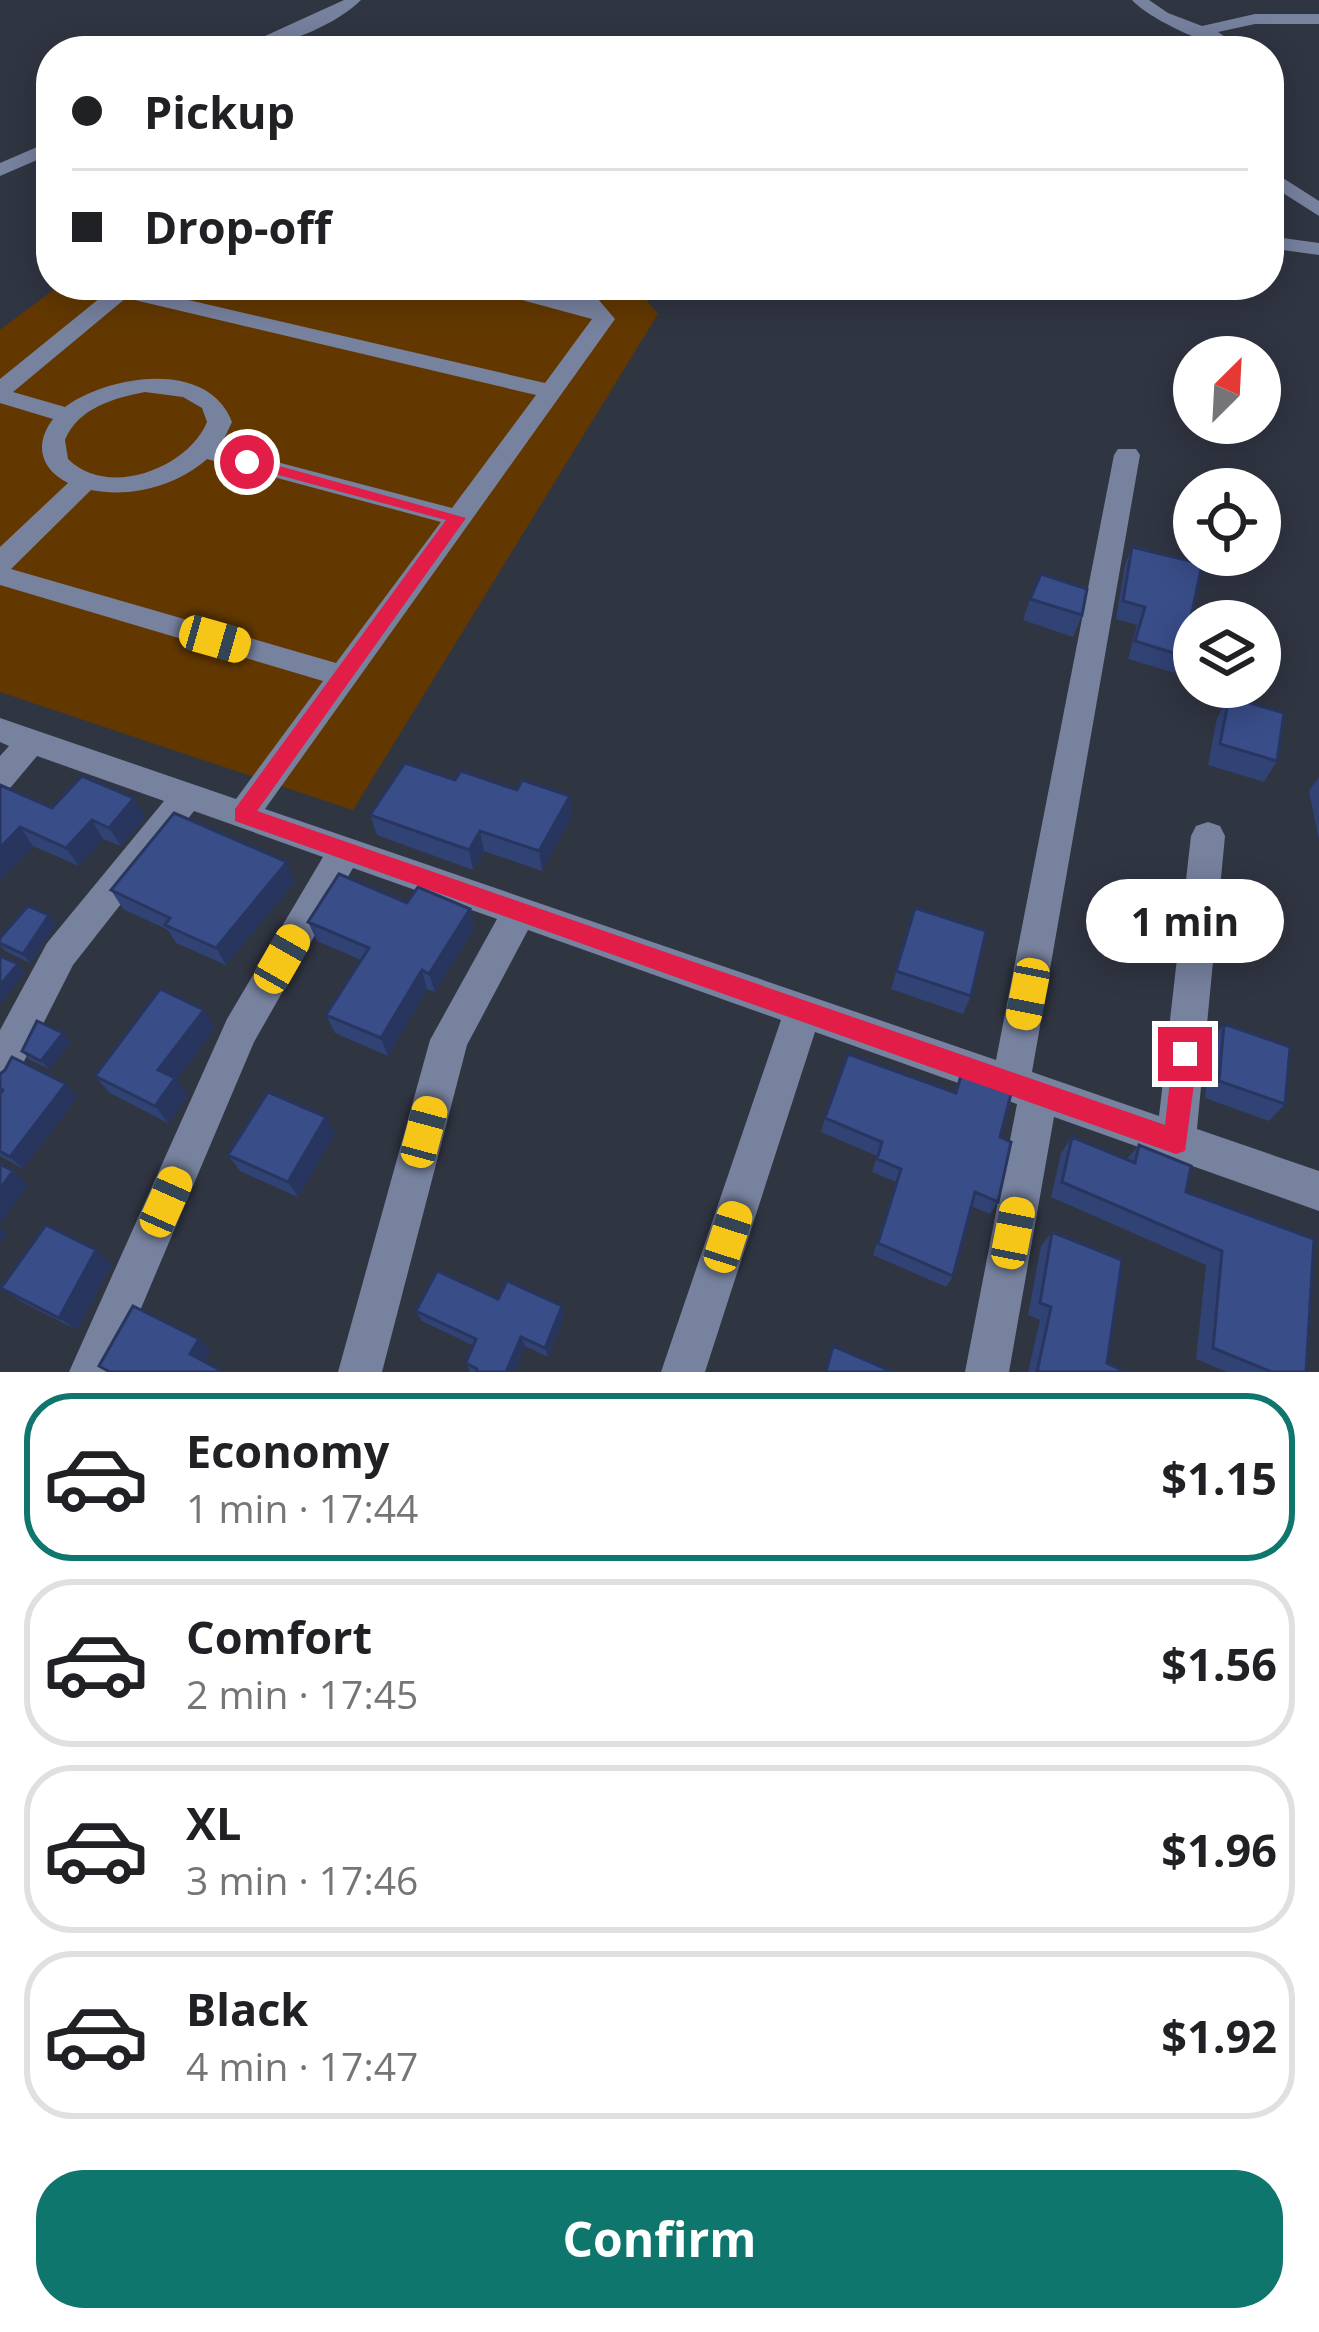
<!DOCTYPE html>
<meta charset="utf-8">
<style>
:root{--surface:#fff;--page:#f6f6f6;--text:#202124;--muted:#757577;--line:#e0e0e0;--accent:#0f766e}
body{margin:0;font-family:"Open Sans",sans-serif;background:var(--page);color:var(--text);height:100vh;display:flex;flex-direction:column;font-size:45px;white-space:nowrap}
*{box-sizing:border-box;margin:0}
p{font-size:39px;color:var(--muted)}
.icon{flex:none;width:66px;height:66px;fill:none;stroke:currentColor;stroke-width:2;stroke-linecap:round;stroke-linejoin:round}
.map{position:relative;height:1372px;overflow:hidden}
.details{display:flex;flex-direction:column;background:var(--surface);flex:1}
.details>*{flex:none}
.guide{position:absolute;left:36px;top:36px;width:1248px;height:264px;border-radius:48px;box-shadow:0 6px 30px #0003;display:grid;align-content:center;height:264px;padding:0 36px;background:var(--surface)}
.needle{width:78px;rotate:24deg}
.controls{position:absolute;left:1173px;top:336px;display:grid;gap:24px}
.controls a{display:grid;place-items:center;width:108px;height:108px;border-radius:50%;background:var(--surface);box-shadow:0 6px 30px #0003;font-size:60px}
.end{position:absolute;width:54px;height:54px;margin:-27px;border:15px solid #e11d48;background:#fff;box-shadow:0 0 0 6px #fff}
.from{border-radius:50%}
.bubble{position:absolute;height:84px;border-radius:42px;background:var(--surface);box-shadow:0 6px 30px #0003;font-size:39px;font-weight:700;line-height:84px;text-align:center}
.car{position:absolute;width:36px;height:72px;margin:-36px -18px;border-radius:15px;box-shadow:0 0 9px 3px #0007;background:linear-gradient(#f5c518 24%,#345 0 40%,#f5c518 0 76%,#345 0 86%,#f5c518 0)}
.guide b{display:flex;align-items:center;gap:42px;height:114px;font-size:45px}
.guide b+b{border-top:3px solid var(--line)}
.guide i{width:30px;height:30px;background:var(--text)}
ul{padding:21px 0 0;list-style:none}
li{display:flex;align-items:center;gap:36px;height:168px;margin:0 24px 18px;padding:0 12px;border:6px solid var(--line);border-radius:48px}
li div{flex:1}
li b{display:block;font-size:45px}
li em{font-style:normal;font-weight:700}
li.active{border-color:var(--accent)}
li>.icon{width:108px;height:108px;stroke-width:1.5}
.primary-button{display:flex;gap:24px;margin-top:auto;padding:24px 36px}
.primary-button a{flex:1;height:138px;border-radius:48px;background:var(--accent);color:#fff;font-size:48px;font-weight:700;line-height:138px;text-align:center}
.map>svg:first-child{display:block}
.green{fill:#633800}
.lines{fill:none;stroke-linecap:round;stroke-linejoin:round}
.minor{fill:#77829f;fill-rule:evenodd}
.wall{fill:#314275}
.shaded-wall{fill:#28365f}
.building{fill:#394d88;stroke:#28365f;stroke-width:3}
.route{fill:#e11d48}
</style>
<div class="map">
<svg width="1319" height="1372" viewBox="0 0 1319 1372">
<rect width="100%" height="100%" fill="#303542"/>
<path class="green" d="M 60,285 L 634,285 L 658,314 L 353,810 L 0,692 L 0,330 Z"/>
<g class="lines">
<path class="minor" d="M 344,0 L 361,0 C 333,28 271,51 232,51 Z
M 1132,0 L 1149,0 L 1168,13 L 1202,26 L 1255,14 L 1319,14 L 1319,24 L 1255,24 L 1218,32 L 1246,51 C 1219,51 1151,21 1132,0 Z
M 51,141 L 51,154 L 0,176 L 0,163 Z
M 1269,169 L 1319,201 L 1319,216 L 1269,184 Z
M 1269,236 L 1319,243 L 1319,255 L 1269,248 Z
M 116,285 L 140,285 L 137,288 L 545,383 L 592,319 L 466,285 L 507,285 L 575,300 L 563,285 L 586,285 L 615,319 L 265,809 L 996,1060 L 1114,455 L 1118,449 L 1136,449 L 1140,455 L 1032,1072 L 1159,1116 L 1191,836 L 1196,826 L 1208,822 L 1220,826 L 1225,836 L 1197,1129 L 1319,1171 L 1319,1211 L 1054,1117 L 1009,1372 L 965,1372 L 1017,1104 L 815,1032 L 705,1372 L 661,1372 L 781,1020 L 528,930 L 467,1045 L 382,1372 L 338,1372 L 430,1040 L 497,919 L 353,868 L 254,1042 L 114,1372 L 69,1372 L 227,1019 L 323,857 L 194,811 L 73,965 L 14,1081 L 0,1086 L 0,1030 L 47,943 L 164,801 L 37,756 L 11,787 L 0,791 L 0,756 L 9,746 L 0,742 L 0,718 L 236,799 L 323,681 L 0,585 L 0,547 L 68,483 C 40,469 34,444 53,419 L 0,403 L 0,379 ZM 126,298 L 536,395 L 452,508 L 220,447 L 232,422 C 208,359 109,375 65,407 L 13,392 ZM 145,392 L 183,397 L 202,408 L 207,422 C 188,468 108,499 68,459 L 65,440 C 78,408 114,398 145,392 ZM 207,459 L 441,522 L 336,663 L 11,569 L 91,490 C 130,498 177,486 207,459 Z"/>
</g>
<path class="wall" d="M 1132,547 L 1183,656 L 1175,673 L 1128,659 L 1137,625 L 1116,619 L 1125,565 Z
M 1030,599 L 1082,615 L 1073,637 L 1023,620 Z
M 1229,697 L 1277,761 L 1264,782 L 1208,765 L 1217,718 Z
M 1319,777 L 1319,840 L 1309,791 Z
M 455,780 L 570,796 L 572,816 L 542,871 L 484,851 L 473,870 L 377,835 L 370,815 Z
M 0,785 L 52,808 L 145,817 L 121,846 L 103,839 L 79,866 L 33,846 L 0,881 Z
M 295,881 L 226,965 L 176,943 L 168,930 L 123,909 L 111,890 Z
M 407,903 L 470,909 L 474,928 L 435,992 L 427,989 L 388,1056 L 335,1033 L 326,1015 L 361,960 L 317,941 L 308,922 Z
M 915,908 L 971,996 L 963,1014 L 891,989 Z
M 56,925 L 30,963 L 5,951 L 0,945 L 0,938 Z
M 1224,1024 L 1285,1104 L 1269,1121 L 1205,1098 L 1210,1042 Z
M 215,1028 L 177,1080 L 188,1095 L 168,1123 L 110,1093 L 95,1076 Z
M 63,1033 L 71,1042 L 49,1069 L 30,1060 L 22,1051 Z
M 962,1072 L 1000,1137 L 998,1202 L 990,1214 L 971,1206 L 953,1276 L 946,1287 L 873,1255 L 896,1182 L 872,1172 L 877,1156 L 821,1132 L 825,1118 L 954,1093 Z
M 0,1074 L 78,1096 L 23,1169 L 0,1156 Z
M 335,1134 L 298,1197 L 240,1171 L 228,1155 Z
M 1072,1137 L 1127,1159 L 1139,1145 L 1186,1192 L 1306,1372 L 1227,1372 L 1196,1359 L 1206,1265 L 1051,1197 L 1061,1153 Z
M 1052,1232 L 1107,1363 L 1126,1372 L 1028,1372 L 1040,1320 L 1028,1315 L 1041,1246 Z
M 112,1264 L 77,1330 L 20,1301 L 1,1288 Z
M 498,1299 L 564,1316 L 548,1357 L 525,1346 L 514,1372 L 470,1372 L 466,1363 L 474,1346 L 422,1321 L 416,1311 Z"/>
<path class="shaded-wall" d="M 570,796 L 572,816 L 542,871 L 539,851 Z
M 134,798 L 145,817 L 121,846 L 109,828 Z
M 92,820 L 103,839 L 79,866 L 66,848 Z
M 20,827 L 33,846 L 0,881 L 0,848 Z
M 480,831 L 484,851 L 473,870 L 469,850 Z
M 287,862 L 295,881 L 226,965 L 216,948 Z
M 470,909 L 474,928 L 435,992 L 429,974 Z
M 49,915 L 56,925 L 30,963 L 23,954 Z
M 18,964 L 25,973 L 0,1004 L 0,985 Z
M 422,970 L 427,989 L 388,1056 L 381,1038 Z
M 204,1010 L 215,1028 L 177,1080 L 188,1095 L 168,1123 L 155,1106 L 158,1070 Z
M 63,1033 L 71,1042 L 49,1069 L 41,1061 Z
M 66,1084 L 78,1096 L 23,1169 L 10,1157 Z
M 326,1117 L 335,1134 L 298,1197 L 288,1182 Z
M 13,1171 L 29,1185 L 0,1223 L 0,1189 Z
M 0,1227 L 7,1233 L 0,1245 Z
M 96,1250 L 112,1264 L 77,1330 L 59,1318 Z
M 562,1306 L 564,1316 L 548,1357 L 545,1348 Z
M 521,1337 L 525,1346 L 514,1372 L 506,1372 Z
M 199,1339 L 211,1350 L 203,1364 L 190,1354 Z"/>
<path class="building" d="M 1132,547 L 1202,564 L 1183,656 L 1135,641 L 1145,607 L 1123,601 Z
M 1041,574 L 1087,589 L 1082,615 L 1030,599 Z
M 1229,697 L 1284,713 L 1277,761 L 1220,744 Z
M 405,763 L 455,780 L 461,771 L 517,790 L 522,780 L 570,796 L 539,851 L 480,831 L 469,850 L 370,815 Z
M 82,776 L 134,798 L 109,828 L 92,820 L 66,848 L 20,827 L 0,848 L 0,785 L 52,808 Z
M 174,813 L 287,862 L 216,948 L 165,925 L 170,918 L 111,890 Z
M 339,874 L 407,903 L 418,887 L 470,909 L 429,974 L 422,970 L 381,1038 L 326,1015 L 369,948 L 308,922 Z
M 28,906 L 49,915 L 23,954 L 0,943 L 0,938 Z
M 915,908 L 986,931 L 971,996 L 896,971 Z
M 0,956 L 18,964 L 0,985 Z
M 160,989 L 204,1010 L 158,1070 L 175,1078 L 155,1106 L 95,1076 Z
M 37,1021 L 63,1033 L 41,1061 L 22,1051 Z
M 1224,1024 L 1290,1047 L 1285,1104 L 1219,1081 Z
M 848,1054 L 956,1093 L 962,1072 L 1012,1090 L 1000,1137 L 1011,1142 L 998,1202 L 975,1192 L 953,1276 L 878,1243 L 901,1169 L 877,1159 L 882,1142 L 825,1118 Z
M 12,1057 L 66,1084 L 10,1157 L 0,1151 L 0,1094 L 3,1090 L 0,1088 L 0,1074 L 5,1070 Z
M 268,1092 L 326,1117 L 288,1182 L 228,1155 Z
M 1072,1137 L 1135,1163 L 1139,1145 L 1191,1166 L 1186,1192 L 1314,1239 L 1306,1372 L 1272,1372 L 1213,1348 L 1222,1251 L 1062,1182 Z
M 0,1164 L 13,1171 L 0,1189 Z
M 46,1225 L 96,1250 L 59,1318 L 1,1288 Z
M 1052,1232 L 1122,1260 L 1107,1363 L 1126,1372 L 1037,1372 L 1051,1307 L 1040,1303 Z
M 437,1271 L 498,1299 L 507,1281 L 562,1306 L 545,1348 L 521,1337 L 506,1372 L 476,1372 L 477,1369 L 466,1363 L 476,1339 L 416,1311 Z
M 133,1306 L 199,1339 L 190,1354 L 224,1372 L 110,1372 L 99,1366 Z
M 833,1346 L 893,1372 L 826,1372 Z"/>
<path class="route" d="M 247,457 L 466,518 L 257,811 L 1165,1125 L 1173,1054 L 1185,1042 L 1198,1054 L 1185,1151 L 1176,1154 L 235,821 L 235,809 L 446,520 L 241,465 L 241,458 Z"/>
</svg>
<div class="controls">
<a><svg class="needle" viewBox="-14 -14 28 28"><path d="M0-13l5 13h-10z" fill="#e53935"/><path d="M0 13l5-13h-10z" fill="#757577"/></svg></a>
<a><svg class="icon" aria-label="locate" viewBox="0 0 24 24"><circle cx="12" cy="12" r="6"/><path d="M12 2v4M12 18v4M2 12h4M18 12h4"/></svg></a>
<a><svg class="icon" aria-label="layers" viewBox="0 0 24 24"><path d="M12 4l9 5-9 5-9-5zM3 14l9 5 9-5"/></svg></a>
</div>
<i class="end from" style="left:247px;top:462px"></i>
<i class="end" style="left:1185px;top:1054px"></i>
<div class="bubble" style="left:1086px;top:879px;width:198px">1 min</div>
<i class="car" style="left:215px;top:639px;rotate:106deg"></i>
<i class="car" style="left:282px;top:959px;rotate:30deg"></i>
<i class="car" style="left:1028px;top:994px;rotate:191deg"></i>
<i class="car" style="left:424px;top:1132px;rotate:15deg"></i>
<i class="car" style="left:166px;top:1202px;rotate:24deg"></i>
<i class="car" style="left:1013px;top:1233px;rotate:11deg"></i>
<i class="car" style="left:728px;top:1237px;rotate:18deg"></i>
<div class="guide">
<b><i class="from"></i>Pickup</b>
<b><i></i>Drop-off</b>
</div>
</div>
<section class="details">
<ul>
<li class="active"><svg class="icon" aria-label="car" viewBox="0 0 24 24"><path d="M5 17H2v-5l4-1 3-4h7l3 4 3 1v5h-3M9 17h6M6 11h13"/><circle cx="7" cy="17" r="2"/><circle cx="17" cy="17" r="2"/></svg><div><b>Economy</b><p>1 min · 17:44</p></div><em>$1.15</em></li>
<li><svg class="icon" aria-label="car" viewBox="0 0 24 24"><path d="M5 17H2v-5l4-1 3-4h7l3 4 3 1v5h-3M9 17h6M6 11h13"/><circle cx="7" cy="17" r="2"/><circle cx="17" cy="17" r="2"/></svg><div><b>Comfort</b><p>2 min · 17:45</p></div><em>$1.56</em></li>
<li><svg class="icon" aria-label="car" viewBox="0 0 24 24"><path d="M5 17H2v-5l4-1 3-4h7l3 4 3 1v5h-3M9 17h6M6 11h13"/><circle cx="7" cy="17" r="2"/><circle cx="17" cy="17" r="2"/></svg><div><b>XL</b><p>3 min · 17:46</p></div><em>$1.96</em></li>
<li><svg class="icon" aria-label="car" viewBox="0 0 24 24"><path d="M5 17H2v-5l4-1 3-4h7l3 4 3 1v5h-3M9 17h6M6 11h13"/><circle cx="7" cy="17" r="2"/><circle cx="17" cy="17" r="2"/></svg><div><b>Black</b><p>4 min · 17:47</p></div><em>$1.92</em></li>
</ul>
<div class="primary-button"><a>Confirm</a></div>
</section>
